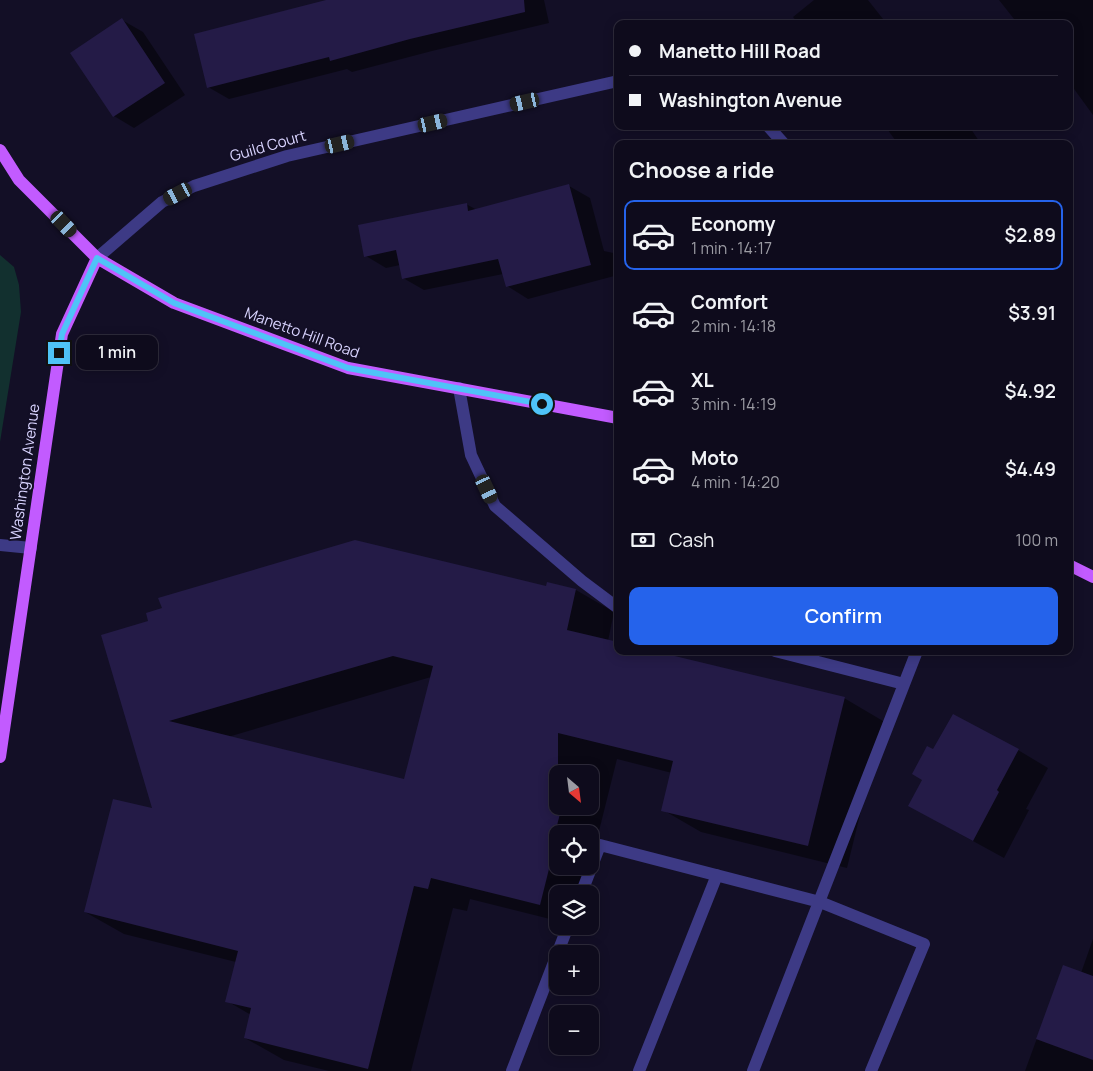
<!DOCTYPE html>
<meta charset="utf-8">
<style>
:root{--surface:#0e0b1c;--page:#171425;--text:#f1f3f6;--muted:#9b9ba3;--line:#2e2b3b;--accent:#2563eb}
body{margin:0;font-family:Manrope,sans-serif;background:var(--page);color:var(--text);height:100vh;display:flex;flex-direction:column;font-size:19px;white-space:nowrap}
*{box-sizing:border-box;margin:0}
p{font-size:16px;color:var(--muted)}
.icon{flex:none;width:28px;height:28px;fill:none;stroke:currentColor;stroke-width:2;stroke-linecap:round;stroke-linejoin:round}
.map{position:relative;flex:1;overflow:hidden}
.details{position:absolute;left:614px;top:140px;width:459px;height:515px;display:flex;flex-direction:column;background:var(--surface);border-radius:10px;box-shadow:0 2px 12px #0003,0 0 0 1px var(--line)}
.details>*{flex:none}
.top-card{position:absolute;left:614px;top:20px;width:459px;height:110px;border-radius:10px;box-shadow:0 2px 12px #0003,0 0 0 1px var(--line);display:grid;align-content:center;height:110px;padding:0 15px;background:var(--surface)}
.needle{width:32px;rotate:152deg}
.controls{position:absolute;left:549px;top:765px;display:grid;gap:10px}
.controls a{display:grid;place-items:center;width:50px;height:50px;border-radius:10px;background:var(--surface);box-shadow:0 2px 12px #0003,0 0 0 1px var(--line);font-size:25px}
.end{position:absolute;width:22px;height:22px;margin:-11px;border:6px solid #4fc3f7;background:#111;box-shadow:0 0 0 2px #111}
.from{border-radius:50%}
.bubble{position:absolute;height:35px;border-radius:10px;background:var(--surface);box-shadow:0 2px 12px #0003,0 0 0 1px var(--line);font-size:16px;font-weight:600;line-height:35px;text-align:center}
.car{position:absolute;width:15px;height:30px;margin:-15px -8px;border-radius:6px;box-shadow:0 0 4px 1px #0007;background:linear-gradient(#222 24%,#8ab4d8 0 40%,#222 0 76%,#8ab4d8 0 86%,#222 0)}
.top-card b{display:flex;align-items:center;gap:18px;height:48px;font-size:19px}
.top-card b+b{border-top:1px solid var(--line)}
.top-card i{width:12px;height:12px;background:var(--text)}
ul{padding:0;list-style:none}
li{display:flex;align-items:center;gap:15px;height:70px;margin:0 10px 8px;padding:0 5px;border:2px solid transparent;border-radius:10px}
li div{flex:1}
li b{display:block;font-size:19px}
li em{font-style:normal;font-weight:600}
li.current{border-color:var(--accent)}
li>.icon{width:45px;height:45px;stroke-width:1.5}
h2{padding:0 15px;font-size:22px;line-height:60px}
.pay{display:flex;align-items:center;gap:12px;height:55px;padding:0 15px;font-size:19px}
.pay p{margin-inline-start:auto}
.primary-button{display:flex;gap:10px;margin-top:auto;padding:10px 15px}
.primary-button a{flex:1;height:58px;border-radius:10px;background:var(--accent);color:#fff;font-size:20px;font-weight:600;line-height:58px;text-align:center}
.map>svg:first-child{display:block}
.green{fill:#12302f}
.shadow{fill:#0007;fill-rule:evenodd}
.building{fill:#241b47;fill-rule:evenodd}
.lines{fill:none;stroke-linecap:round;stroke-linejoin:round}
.minor{stroke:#3d3a85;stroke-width:12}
.major{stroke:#c25bff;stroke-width:12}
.route{stroke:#4fc3f7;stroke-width:6}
.labels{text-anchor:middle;stroke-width:4;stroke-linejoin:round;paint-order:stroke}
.street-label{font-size:15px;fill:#d9d4ff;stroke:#130f26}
</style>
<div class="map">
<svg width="1093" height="1071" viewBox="0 0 1093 1071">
<rect width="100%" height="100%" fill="#130f26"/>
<path class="green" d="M 0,255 L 14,267 L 19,285 L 21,312 L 0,442 Z"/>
<path class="shadow" d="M 327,0 L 544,0 L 549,23 L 432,51 L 352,72 L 347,69 L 229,99 L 208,87 Z
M 814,0 L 868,0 L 887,24 L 799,24 L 793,17 Z
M 999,0 L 1093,0 L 1093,115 L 1069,82 L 1069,24 L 1018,24 Z
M 122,20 L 143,32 L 185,95 L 134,128 L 114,116 Z
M 885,126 L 969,126 L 981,144 L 898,144 Z
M 569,186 L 590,198 L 604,251 L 618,254 L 618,275 L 528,299 L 507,286 L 503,274 L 424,290 L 403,278 L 400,265 L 386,268 L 366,256 L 466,204 L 477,210 Z
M 548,583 L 576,590 L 614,612 L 608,641 L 618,651 L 844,698 L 883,721 L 847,868 L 701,832 L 663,810 L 672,773 L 617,759 L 591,863 L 587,894 L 558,894 L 558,921 L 470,899 L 467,911 L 453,908 L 411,1071 L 329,1071 L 284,1060 L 245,1038 L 251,1015 L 227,1001 L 236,962 L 124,934 L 85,912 L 154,810 L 103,635 L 547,587 ZM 431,677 L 405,781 L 228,737 ZM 558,774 L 590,774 L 590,806 L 558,806 ZM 558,834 L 590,834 L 590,866 L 558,866 Z
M 1018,750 L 1048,768 L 1026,809 L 1029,810 L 1004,858 L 940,823 L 924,780 L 934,751 Z
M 1093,939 L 1093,1071 L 1025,1071 L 1063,967 L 1081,973 Z"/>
<path class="building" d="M 326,0 L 524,0 L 525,12 L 410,39 L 330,61 L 329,57 L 207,88 L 194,34 Z
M 122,18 L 165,83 L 113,117 L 70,53 Z
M 569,184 L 591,265 L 506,287 L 498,259 L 402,279 L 396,250 L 364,257 L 358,225 L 467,203 L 468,211 Z
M 355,540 L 546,586 L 547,582 L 576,589 L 567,630 L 618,642 L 618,651 L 654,651 L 845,697 L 808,846 L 661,811 L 673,761 L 558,733 L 558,806 L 562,806 L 553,841 L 556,841 L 540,905 L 431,878 L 428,889 L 414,886 L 368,1069 L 244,1038 L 251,1008 L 225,1002 L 238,951 L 84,912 L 113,799 L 152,808 L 101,635 L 148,621 L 146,613 L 162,608 L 158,598 ZM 393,656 L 433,666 L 404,779 L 169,721 Z
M 953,714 L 1019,749 L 997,790 L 999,792 L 973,841 L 908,806 L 922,780 L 912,774 L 927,746 L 933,749 Z
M 1063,965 L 1093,976 L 1093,1060 L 1036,1039 Z"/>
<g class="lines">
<path class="minor" d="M 768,126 L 784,144
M 97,258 L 162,202 L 194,186 L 287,156 L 618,81
M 459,388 L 471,455 L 495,506 L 582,581 L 618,608
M 0,545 L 31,548
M 775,651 L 904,684
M 581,894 L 600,845 L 820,902 L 924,944 L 871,1071
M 512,1071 L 568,926
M 639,1071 L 717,875
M 753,1071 L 917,651"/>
<path class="major" d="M 0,150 L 19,180 L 97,258 L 174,303 L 348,368 L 618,418
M 1069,565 L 1093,577
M 0,757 L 62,334 L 97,258"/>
</g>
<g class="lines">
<path class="route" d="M 59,353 L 62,334 L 97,258 L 174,303 L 348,368 L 542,404"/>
</g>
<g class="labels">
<g class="street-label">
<text transform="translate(268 146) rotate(-16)" y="5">Guild Court</text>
<text transform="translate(302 333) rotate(20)" y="5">Manetto Hill Road</text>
<text transform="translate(25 472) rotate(-82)" y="5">Washington Avenue</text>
</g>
</g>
</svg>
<div class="controls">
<a><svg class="needle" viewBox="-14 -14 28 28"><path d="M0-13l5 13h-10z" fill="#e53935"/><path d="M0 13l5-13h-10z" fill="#9b9ba3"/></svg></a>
<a><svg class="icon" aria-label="locate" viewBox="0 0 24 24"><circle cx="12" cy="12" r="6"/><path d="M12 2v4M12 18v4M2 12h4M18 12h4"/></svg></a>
<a><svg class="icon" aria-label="layers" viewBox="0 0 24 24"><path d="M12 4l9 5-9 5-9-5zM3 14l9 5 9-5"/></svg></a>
<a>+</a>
<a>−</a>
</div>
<i class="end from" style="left:542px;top:404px"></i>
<i class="end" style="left:59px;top:353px"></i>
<div class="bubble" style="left:76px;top:335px;width:82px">1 min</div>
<i class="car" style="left:525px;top:102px;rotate:257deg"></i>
<i class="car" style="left:433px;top:123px;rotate:77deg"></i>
<i class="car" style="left:340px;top:144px;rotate:77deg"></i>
<i class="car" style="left:178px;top:194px;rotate:243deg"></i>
<i class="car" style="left:64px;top:224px;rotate:136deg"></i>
<i class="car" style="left:487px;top:489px;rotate:155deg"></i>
<div class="top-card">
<b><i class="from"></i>Manetto Hill Road</b>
<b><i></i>Washington Avenue</b>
</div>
<section class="details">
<h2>Choose a ride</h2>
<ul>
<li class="current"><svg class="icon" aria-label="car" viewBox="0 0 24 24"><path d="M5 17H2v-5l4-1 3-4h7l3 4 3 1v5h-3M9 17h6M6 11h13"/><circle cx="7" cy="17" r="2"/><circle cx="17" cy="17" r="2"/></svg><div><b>Economy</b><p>1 min · 14:17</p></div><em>$2.89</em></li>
<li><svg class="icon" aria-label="car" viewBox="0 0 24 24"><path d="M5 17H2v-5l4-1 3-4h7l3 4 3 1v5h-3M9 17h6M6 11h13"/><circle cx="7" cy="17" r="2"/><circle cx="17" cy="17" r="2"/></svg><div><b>Comfort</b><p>2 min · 14:18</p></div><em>$3.91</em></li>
<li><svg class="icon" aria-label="car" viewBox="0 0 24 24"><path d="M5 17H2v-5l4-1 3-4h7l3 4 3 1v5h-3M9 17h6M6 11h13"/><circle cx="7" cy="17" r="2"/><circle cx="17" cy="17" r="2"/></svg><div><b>XL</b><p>3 min · 14:19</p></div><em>$4.92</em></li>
<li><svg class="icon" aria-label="car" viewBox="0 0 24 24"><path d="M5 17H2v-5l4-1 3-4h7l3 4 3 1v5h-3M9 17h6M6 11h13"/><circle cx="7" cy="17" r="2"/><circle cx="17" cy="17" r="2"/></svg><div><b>Moto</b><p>4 min · 14:20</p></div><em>$4.49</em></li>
</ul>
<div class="pay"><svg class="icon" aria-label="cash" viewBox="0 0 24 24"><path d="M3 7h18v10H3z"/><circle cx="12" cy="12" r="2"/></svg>Cash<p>100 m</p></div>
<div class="primary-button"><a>Confirm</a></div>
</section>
</div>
